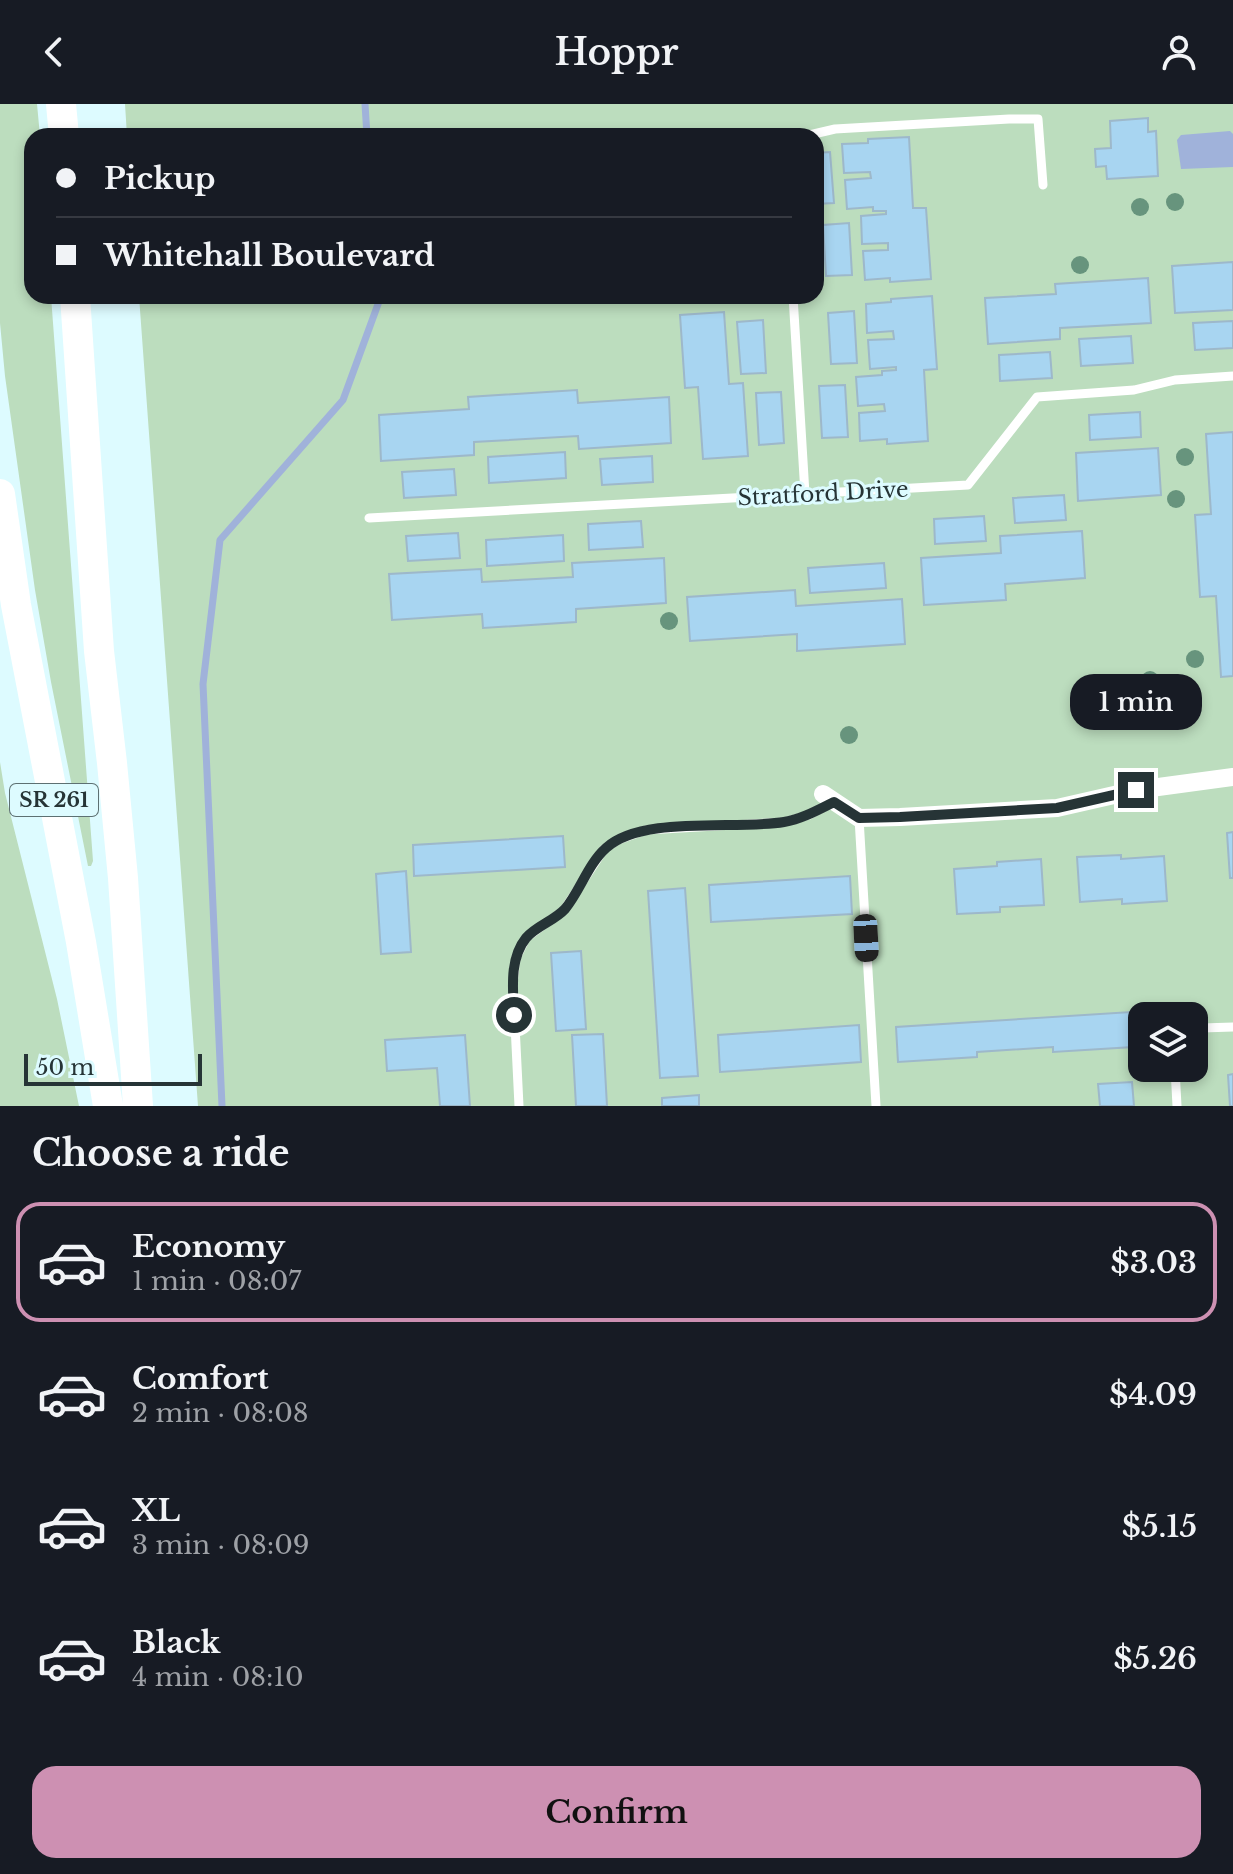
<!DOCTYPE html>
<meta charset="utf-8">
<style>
:root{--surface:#171b24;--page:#242831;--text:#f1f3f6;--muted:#9ea1a6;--line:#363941;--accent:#cd90b2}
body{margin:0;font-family:"Libre Baskerville",serif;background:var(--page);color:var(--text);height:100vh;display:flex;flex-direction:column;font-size:30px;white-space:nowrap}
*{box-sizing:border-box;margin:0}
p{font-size:26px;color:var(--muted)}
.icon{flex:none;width:44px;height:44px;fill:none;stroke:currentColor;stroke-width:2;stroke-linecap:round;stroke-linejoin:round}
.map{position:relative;height:1002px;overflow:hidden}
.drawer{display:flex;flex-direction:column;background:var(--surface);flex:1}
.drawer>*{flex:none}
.top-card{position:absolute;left:24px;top:24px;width:800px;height:176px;border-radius:24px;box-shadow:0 4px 12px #0003;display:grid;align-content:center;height:176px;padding:0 32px;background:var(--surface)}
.buttons{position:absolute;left:1128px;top:898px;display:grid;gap:16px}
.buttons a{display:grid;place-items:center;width:80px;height:80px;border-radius:16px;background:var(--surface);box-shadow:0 4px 12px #0003;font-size:40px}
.scale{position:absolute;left:24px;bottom:20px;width:178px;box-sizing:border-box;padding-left:8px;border:4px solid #263436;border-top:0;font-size:22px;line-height:28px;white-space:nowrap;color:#263436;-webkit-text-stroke:6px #ddfbff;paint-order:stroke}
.end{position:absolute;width:36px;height:36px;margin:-18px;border:10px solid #263436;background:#fff;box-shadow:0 0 0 4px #fff}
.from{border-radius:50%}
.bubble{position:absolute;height:56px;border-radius:24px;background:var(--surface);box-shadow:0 4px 12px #0003;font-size:26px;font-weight:600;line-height:56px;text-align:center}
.car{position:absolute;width:24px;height:48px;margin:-24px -12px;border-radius:10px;box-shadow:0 0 6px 2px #0007;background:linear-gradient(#222 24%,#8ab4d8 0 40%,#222 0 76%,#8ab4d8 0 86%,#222 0)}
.top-card b{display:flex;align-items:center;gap:28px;height:76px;font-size:30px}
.top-card b+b{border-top:2px solid var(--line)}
.top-card i{width:20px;height:20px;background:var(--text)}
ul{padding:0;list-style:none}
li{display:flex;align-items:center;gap:24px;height:120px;margin:0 16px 12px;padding:0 16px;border:4px solid transparent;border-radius:24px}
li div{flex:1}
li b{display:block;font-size:30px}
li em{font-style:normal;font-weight:600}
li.active{border-color:var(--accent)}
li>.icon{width:72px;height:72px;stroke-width:1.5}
h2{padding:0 32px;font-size:36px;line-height:96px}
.primary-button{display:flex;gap:16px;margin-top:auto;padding:16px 32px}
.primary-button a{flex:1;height:92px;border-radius:24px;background:var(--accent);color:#111;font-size:32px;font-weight:600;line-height:92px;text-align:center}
header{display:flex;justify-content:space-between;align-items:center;height:104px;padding:0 32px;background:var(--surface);font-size:36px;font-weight:600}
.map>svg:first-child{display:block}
.green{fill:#bcddbe;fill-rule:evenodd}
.water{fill:#a0b2da}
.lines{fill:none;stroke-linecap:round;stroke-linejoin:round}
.stream{stroke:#a0b2da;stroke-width:7}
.building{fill:#a8d5f1;stroke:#9db8ca;stroke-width:2}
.service{stroke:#fff;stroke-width:9}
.minor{stroke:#fff;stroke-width:18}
.primary{stroke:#fff;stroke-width:30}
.tree{fill:#67947d}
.route{stroke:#263436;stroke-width:10}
.labels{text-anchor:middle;stroke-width:6;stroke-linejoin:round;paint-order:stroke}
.shield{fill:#ddfbff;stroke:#5d7072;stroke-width:2}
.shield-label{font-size:20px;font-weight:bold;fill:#263436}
.street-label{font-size:22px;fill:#263436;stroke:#ddfbff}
</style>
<header><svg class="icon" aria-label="back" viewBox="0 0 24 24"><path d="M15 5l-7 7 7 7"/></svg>Hoppr<svg class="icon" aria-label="person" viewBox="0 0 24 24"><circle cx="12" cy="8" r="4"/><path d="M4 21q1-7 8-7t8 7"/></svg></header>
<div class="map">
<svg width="1233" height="1002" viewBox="0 0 1233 1002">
<rect width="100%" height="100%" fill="#ddfbff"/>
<path class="green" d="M 0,0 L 37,0 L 40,32 L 32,32 L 32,192 L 51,192 L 93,757 L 91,762 L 88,762 L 51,578 L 35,486 L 5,272 L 0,219 Z
M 125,0 L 1233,0 L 1233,1002 L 198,1002 L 139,192 L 816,192 L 816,32 L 127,32 ZM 1142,912 L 1194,912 L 1194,964 L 1142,964 Z
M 0,658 L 5,689 L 57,895 L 79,1002 L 0,1002 Z"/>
<path class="water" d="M 1230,27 L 1233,30 L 1233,63 L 1181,65 L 1177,36 L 1181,31 Z"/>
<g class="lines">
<path class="stream" d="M 365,0 L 367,32
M 222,1002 L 203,580 L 220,436 L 343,296 L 381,192"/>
</g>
<path class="building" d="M 1148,14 L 1148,28 L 1156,27 L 1158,72 L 1107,75 L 1106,62 L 1096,63 L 1095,45 L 1111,44 L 1110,17 Z
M 909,33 L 913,104 L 926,104 L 931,175 L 890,178 L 890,174 L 865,176 L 863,147 L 888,146 L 888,139 L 862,140 L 861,112 L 886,110 L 886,107 L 873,107 L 873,103 L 847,105 L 845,76 L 871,74 L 870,68 L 844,69 L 842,40 L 868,39 L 868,35 Z
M 830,48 L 834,99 L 816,100 L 816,49 Z
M 849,119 L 852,171 L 826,172 L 823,121 Z
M 1233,158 L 1233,206 L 1175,209 L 1172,162 Z
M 1148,174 L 1151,219 L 1060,224 L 1060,235 L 988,240 L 985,194 L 1056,190 L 1055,180 Z
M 932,192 L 937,265 L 924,266 L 928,337 L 887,340 L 887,335 L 860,337 L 859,309 L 885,307 L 884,300 L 858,302 L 856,273 L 882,271 L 882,267 L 896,266 L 896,263 L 870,265 L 868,236 L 894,235 L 893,227 L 867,229 L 866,200 L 891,198 L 891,195 Z
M 854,207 L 857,259 L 831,260 L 828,209 Z
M 724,208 L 729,280 L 743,279 L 748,352 L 703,355 L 698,283 L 685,284 L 680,211 Z
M 763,216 L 766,269 L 741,270 L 737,218 Z
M 1233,217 L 1233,244 L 1195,246 L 1193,219 Z
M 1131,232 L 1133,259 L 1081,262 L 1079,235 Z
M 1050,248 L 1052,274 L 1000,277 L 999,251 Z
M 845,281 L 848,333 L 822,334 L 819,282 Z
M 577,286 L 578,299 L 669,293 L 671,339 L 579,345 L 578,332 L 474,338 L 474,351 L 381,357 L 379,311 L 469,305 L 468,293 Z
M 781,288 L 784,339 L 759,341 L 756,289 Z
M 1140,308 L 1141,333 L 1090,336 L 1089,311 Z
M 1233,328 L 1233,572 L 1221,573 L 1216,492 L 1200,493 L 1195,411 L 1211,410 L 1206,330 Z
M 1158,344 L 1161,391 L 1078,397 L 1076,349 Z
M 565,348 L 566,374 L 489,379 L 488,353 Z
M 652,352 L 653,378 L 602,381 L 600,355 Z
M 454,365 L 456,391 L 404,394 L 402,368 Z
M 1064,391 L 1066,416 L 1015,419 L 1013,394 Z
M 984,412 L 986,437 L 935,440 L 934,415 Z
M 641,417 L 643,443 L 589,446 L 588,420 Z
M 1082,427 L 1085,474 L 1005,480 L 1006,496 L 924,501 L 921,454 L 1001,449 L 1000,432 Z
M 458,429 L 460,454 L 408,457 L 406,432 Z
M 563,431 L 564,457 L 487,462 L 486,436 Z
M 664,454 L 666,499 L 576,505 L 576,518 L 483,524 L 482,510 L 392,516 L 389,470 L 481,465 L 482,478 L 573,473 L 572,459 Z
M 884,459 L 886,484 L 810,489 L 808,464 Z
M 795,486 L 796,502 L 902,495 L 905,540 L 797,547 L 797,530 L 690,537 L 687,493 Z
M 1233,728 L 1233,774 L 1230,774 L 1227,729 Z
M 563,732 L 565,763 L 414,772 L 413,741 Z
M 1121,751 L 1121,755 L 1164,752 L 1167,797 L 1122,800 L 1122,795 L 1080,798 L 1077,753 Z
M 1041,755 L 1044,801 L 1000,803 L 1000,808 L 957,810 L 954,765 L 997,762 L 997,758 Z
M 406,767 L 411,848 L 381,850 L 376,770 Z
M 850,772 L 852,810 L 711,818 L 709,781 Z
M 685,784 L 698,972 L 660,974 L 648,787 Z
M 581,847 L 586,925 L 556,927 L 551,849 Z
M 1131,908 L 1133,943 L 1053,948 L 1053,943 L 977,948 L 977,953 L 898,958 L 896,923 Z
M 859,921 L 861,958 L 720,968 L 718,931 Z
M 603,930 L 607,1002 L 576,1002 L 572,931 Z
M 465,931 L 470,1002 L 440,1002 L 437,964 L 387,967 L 385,936 Z
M 1233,970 L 1233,1002 L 1230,1002 L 1228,971 Z
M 1132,978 L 1134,1002 L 1100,1002 L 1098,980 Z
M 699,991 L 699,1002 L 662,1002 L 662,994 Z"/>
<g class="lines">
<path class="service" d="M 805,32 L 835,25 L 1009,15 L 1038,15 L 1043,81
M 793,192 L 805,390
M 369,414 L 968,381 L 1037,293 L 1134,286 L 1175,276 L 1233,272
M 859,714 L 876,1002
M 1194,927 L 1202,924 L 1233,923
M 1175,964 L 1177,1002
M 519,1002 L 513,880 L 516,854 L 526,834 L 564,806 L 604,745 L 618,736 L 646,726 L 784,718 L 809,711 L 834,698"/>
<path class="minor" d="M 823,690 L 859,714 L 900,713 L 1057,704 L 1136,686 L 1233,673"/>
<path class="primary" d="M 61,0 L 64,32
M 75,192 L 99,547 L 112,659 L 123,774 L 138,1002
M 0,390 L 16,501 L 81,838 L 108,1002"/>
</g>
<g class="tree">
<circle cx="1175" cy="98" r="9"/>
<circle cx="1140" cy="103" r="9"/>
<circle cx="1080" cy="161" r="9"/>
<circle cx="1185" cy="353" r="9"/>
<circle cx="1176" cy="395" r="9"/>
<circle cx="669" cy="517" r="9"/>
<circle cx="1195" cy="555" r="9"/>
<circle cx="1150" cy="576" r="9"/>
<circle cx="1112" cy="583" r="9"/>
<circle cx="849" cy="631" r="9"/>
</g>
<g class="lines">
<path class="route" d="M 514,911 C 513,886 509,855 526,834 C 536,822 554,817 565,805 C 580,787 588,760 606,744 C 642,711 736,726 784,718 C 802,715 818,706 834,698 L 859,714 L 900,713 L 1057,704 L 1136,686"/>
</g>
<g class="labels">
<rect class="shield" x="10" y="680" width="88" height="32" rx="6"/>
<g class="shield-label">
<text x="54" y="703">SR 261</text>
</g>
<g class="street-label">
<text transform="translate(823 389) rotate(-3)" y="8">Stratford Drive</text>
</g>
</g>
</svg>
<div class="buttons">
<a><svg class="icon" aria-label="layers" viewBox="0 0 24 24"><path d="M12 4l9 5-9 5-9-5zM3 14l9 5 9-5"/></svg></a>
</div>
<div class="scale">50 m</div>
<i class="end from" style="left:514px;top:911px"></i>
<i class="end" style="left:1136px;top:686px"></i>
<div class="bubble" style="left:1070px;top:570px;width:132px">1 min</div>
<i class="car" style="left:866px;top:834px;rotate:177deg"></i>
<div class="top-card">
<b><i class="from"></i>Pickup</b>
<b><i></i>Whitehall Boulevard</b>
</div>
</div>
<section class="drawer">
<h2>Choose a ride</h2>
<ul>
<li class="active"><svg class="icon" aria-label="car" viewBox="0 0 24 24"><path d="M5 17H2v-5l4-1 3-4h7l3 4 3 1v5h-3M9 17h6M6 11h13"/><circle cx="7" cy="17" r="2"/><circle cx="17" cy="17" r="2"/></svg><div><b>Economy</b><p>1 min · 08:07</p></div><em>$3.03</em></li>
<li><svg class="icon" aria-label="car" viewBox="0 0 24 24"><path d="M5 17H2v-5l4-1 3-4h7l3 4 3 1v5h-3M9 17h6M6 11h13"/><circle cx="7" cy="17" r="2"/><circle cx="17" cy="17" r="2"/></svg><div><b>Comfort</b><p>2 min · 08:08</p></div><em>$4.09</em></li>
<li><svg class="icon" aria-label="car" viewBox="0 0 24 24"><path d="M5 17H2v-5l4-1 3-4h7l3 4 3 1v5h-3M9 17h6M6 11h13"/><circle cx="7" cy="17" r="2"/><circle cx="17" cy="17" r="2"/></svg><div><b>XL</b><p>3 min · 08:09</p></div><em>$5.15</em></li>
<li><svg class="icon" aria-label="car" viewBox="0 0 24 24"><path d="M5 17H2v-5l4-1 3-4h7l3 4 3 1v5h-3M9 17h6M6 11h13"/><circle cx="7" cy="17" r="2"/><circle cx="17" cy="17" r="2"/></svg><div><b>Black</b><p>4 min · 08:10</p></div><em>$5.26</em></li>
</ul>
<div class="primary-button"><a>Confirm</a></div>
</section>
